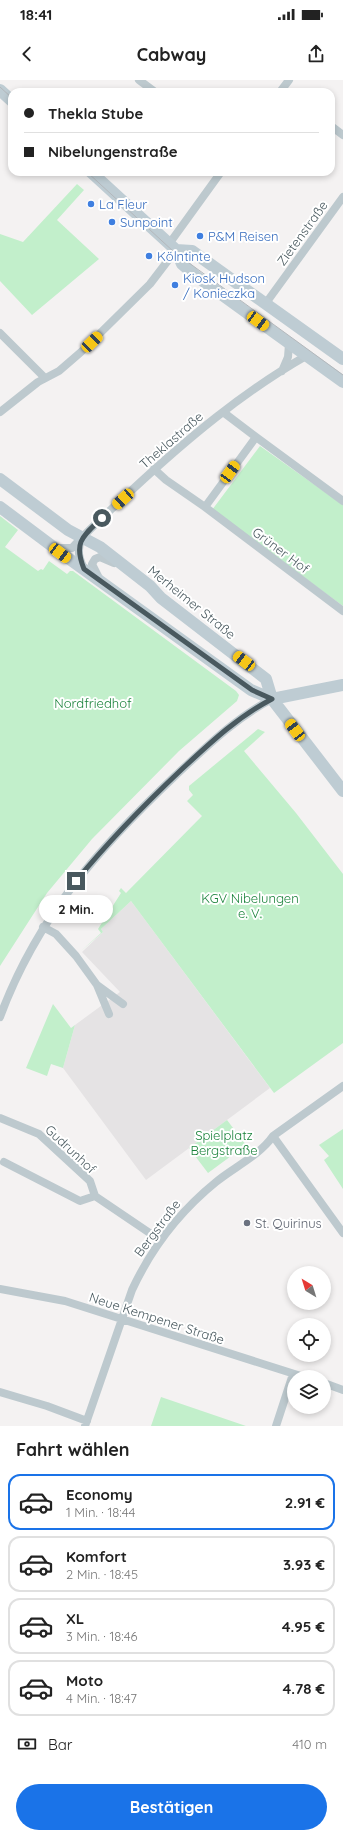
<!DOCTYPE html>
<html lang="de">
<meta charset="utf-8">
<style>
:root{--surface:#fff;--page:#f6f6f6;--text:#222;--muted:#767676;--line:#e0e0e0;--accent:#1a73e8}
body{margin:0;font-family:Quicksand,sans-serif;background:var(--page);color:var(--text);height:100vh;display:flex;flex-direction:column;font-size:15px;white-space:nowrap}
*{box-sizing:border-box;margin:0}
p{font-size:13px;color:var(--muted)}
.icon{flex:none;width:22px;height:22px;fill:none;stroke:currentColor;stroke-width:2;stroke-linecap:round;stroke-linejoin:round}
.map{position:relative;height:1346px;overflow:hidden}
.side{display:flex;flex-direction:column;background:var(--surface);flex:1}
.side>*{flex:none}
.banner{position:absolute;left:8px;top:8px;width:327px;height:88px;border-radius:12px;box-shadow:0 2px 6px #0003;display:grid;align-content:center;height:88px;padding:0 16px;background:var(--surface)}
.needle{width:26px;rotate:322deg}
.tools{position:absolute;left:287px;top:1186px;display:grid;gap:8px}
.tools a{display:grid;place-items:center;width:44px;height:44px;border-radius:50%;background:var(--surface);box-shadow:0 2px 6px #0003;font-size:20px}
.end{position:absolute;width:18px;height:18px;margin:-9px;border:5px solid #49595f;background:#fff;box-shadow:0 0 0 2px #fff}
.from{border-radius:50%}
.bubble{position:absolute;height:28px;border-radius:14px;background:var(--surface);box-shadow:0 2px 6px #0003;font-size:13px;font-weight:700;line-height:28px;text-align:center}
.car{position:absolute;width:12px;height:24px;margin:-12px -6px;border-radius:5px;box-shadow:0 0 3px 1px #0007;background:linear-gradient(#f5c518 24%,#345 0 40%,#f5c518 0 76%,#345 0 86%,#f5c518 0)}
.banner b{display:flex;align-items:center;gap:14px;height:38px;font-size:15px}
.banner b+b{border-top:1px solid var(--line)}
.banner i{width:10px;height:10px;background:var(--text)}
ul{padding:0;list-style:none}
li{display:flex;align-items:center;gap:12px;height:56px;margin:0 8px 6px;padding:0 8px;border:2px solid var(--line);border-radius:12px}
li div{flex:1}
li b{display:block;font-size:15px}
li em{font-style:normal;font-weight:700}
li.on{border-color:var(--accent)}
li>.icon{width:36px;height:36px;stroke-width:1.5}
h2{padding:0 16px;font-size:18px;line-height:48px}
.pay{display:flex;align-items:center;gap:10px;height:44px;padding:0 16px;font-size:15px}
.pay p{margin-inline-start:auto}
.cta{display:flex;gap:8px;margin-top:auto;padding:8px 16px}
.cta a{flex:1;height:46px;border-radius:24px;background:var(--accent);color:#fff;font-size:16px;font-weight:700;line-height:46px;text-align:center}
.status{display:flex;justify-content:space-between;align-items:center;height:28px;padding:0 20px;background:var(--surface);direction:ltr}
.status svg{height:11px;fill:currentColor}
header{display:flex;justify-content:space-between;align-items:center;height:52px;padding:0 16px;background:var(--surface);font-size:18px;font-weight:700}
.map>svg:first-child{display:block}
.education{fill:#e5e3e4}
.green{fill:#c2efcb}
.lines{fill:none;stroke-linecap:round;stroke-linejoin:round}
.street{stroke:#bdc9ce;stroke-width:8}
.secondary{stroke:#beccd3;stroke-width:12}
.tram{stroke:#b4b8bc;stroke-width:1}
.route{stroke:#49595f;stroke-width:5}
.shop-dot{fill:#3f7fe0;stroke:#fff;stroke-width:1.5}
.worship-dot{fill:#6b7280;stroke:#fff;stroke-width:1.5}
.labels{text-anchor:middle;stroke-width:4;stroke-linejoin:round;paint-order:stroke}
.shop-label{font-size:13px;fill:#366cbe;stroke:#fff;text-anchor:start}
.street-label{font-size:13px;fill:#49595f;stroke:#fff}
.park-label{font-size:13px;fill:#19823a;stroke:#fff}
.worship-label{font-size:13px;fill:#5b616d;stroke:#fff;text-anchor:start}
</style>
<div class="status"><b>18:41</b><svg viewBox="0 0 49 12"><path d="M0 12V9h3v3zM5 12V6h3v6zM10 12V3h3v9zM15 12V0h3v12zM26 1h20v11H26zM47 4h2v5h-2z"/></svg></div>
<header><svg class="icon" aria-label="back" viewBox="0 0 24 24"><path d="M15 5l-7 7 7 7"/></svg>Cabway<svg class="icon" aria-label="share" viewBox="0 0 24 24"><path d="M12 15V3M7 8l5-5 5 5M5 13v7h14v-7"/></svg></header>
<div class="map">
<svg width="343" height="1346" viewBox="0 0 343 1346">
<rect width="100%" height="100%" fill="#f4f2f2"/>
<path class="education" d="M 131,821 L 270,1008 L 146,1100 L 63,988 L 75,945 L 120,912 L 82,872 L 103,852 L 101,849 Z"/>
<path class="green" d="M 77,104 L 84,110 L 57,140 L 99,179 L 32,235 L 0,201 L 0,154 L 23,162 Z
M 260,366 L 343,425 L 343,526 L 212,430 Z
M 0,436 L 18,450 L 5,467 L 38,491 L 41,489 L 43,490 L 49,481 L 67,494 L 70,491 L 73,491 L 236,611 L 239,615 L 237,621 L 179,671 L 92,759 L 47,813 L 0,886 Z
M 258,649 L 265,652 L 244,671 L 296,733 L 343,794 L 343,963 L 274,1013 L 131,821 L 101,849 L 103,852 L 81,871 L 101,853 L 98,849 L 121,813 L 119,811 L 121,808 L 126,813 L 202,736 L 187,721 L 193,715 L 189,710 L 189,706 Z
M 53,924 L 71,948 L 75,945 L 63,988 L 51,984 L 47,996 L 26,988 Z
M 227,1040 L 246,1065 L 208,1093 L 189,1068 Z
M 343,1049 L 343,1109 L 324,1080 L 329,1076 L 319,1065 Z
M 161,1317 L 246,1346 L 151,1346 Z"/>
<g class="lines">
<path class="street" d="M 139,0 L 155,12
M 280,12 L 289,0
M 331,46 L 343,55
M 169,164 L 221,92
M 266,223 L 343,117
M 0,253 L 45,298
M 282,291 L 288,277 L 289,264
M 0,332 L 38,302 L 59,291 L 81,272 L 150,204 L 176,170
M 223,332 L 256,357
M 154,389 L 166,400 L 205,427
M 343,421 L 256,357 L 205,427 L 343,531
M 81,460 C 77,471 79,478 84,489
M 56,468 L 72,468 C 91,447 113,428 133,409 C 187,359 243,312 306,276
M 99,498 L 92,484 L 95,479 L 100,477 L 114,483
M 43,847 L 56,854 L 76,876 L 97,905 L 123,924
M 97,905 L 109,934
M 0,937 C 37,837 98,769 175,696 C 205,668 235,638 272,619
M 0,1038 L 39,1054 L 90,1101 L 95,1116 L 160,1160
M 273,1056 L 343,1153
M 4,1082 L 80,1121 L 95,1116
M 0,1209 L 65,1221 L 304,1297
M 324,1303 L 343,1310
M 0,1312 L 47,1326 L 87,1341
M 85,1346 L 132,1210 C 152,1167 179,1132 216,1102 C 234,1087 259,1076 273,1056 L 343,1006
M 276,1346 L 293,1294"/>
<path class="secondary" d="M 0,10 L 12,21
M 91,92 L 176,170 L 182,184 L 196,196 L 343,302
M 176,170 L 192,171 L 343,279
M 0,399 L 68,450 L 100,467 L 150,506 L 161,518 L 266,599 L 272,619 L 343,711
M 0,427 L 68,478 L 251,610 L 272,619
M 272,619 L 343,605"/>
<path class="tram" d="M 0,7 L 12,18
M 87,92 L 174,172 L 343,295"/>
</g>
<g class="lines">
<path class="route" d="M 76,801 C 108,762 144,725 181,690 C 209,664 237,637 272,619 L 252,610 L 84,489 C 73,462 83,456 102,438"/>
</g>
<g class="shop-dot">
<circle cx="91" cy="124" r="4"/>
<circle cx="112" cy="142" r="4"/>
<circle cx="200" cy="156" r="4"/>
<circle cx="149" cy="176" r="4"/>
<circle cx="175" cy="205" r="4"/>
</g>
<circle class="worship-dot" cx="247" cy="1143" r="4"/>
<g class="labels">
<g class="shop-label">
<text x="99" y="129">La Fleur</text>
<text x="120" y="147">Sunpoint</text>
<text x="208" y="161">P&amp;M Reisen</text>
<text x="157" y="181">Kölntinte</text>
<text x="183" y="203">Kiosk Hudson<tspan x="183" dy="15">/ Konieczka</tspan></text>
</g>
<g class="street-label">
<text transform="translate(302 153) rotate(-54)" y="5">Zietenstraße</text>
<text transform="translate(171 360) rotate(-41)" y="5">Theklastraße</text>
<text transform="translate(281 470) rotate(37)" y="5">Grüner Hof</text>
<text transform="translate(192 522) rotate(39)" y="5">Merheimer Straße</text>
<text transform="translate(71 1069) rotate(43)" y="5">Gudrunhof</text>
<text transform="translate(157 1148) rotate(-53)" y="5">Bergstraße</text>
<text transform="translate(157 1238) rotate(18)" y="5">Neue Kempener Straße</text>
</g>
<g class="park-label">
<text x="93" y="628">Nordfriedhof</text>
<text x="250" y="823">KGV Nibelungen<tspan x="250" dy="15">e. V.</tspan></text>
<text x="224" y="1060">Spielplatz<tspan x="224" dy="15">Bergstraße</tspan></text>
</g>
<g class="worship-label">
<text x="255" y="1148">St. Quirinus</text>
</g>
</g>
</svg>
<div class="tools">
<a><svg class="needle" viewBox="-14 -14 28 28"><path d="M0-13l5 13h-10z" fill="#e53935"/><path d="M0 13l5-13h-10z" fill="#767676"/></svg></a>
<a><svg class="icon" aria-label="locate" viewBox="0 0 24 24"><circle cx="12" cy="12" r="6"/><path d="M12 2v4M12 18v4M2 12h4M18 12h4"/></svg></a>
<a><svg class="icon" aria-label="layers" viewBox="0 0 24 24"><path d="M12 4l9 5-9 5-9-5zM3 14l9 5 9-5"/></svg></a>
</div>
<i class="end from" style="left:102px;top:438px"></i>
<i class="end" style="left:76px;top:801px"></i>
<div class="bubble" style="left:39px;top:815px;width:74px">2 Min.</div>
<i class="car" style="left:258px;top:241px;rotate:126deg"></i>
<i class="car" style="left:92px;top:262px;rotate:46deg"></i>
<i class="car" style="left:230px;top:392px;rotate:36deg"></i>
<i class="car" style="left:123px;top:419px;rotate:228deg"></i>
<i class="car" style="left:60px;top:473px;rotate:127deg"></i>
<i class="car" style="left:244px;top:581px;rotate:307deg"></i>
<i class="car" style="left:295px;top:650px;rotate:323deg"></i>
<div class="banner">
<b><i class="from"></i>Thekla Stube</b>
<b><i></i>Nibelungenstraße</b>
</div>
</div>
<section class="side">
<h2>Fahrt wählen</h2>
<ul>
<li class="on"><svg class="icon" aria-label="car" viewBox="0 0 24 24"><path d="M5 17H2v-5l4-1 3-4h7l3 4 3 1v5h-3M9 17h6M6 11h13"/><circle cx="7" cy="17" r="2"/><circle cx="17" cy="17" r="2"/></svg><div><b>Economy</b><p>1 Min. · 18:44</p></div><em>2.91 €</em></li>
<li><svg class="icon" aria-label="car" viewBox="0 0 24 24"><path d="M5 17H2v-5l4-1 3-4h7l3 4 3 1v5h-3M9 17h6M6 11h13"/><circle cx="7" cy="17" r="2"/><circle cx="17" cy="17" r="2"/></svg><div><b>Komfort</b><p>2 Min. · 18:45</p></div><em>3.93 €</em></li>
<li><svg class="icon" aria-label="car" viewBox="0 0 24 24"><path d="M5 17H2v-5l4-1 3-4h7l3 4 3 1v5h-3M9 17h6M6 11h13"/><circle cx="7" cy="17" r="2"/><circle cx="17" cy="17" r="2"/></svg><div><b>XL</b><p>3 Min. · 18:46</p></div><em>4.95 €</em></li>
<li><svg class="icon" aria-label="car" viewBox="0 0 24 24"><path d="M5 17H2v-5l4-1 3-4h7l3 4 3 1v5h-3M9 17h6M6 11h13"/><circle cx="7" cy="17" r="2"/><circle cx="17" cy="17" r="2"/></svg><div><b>Moto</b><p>4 Min. · 18:47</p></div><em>4.78 €</em></li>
</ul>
<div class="pay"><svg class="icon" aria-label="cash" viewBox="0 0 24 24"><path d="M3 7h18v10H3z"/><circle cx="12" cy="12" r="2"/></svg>Bar<p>410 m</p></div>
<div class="cta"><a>Bestätigen</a></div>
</section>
